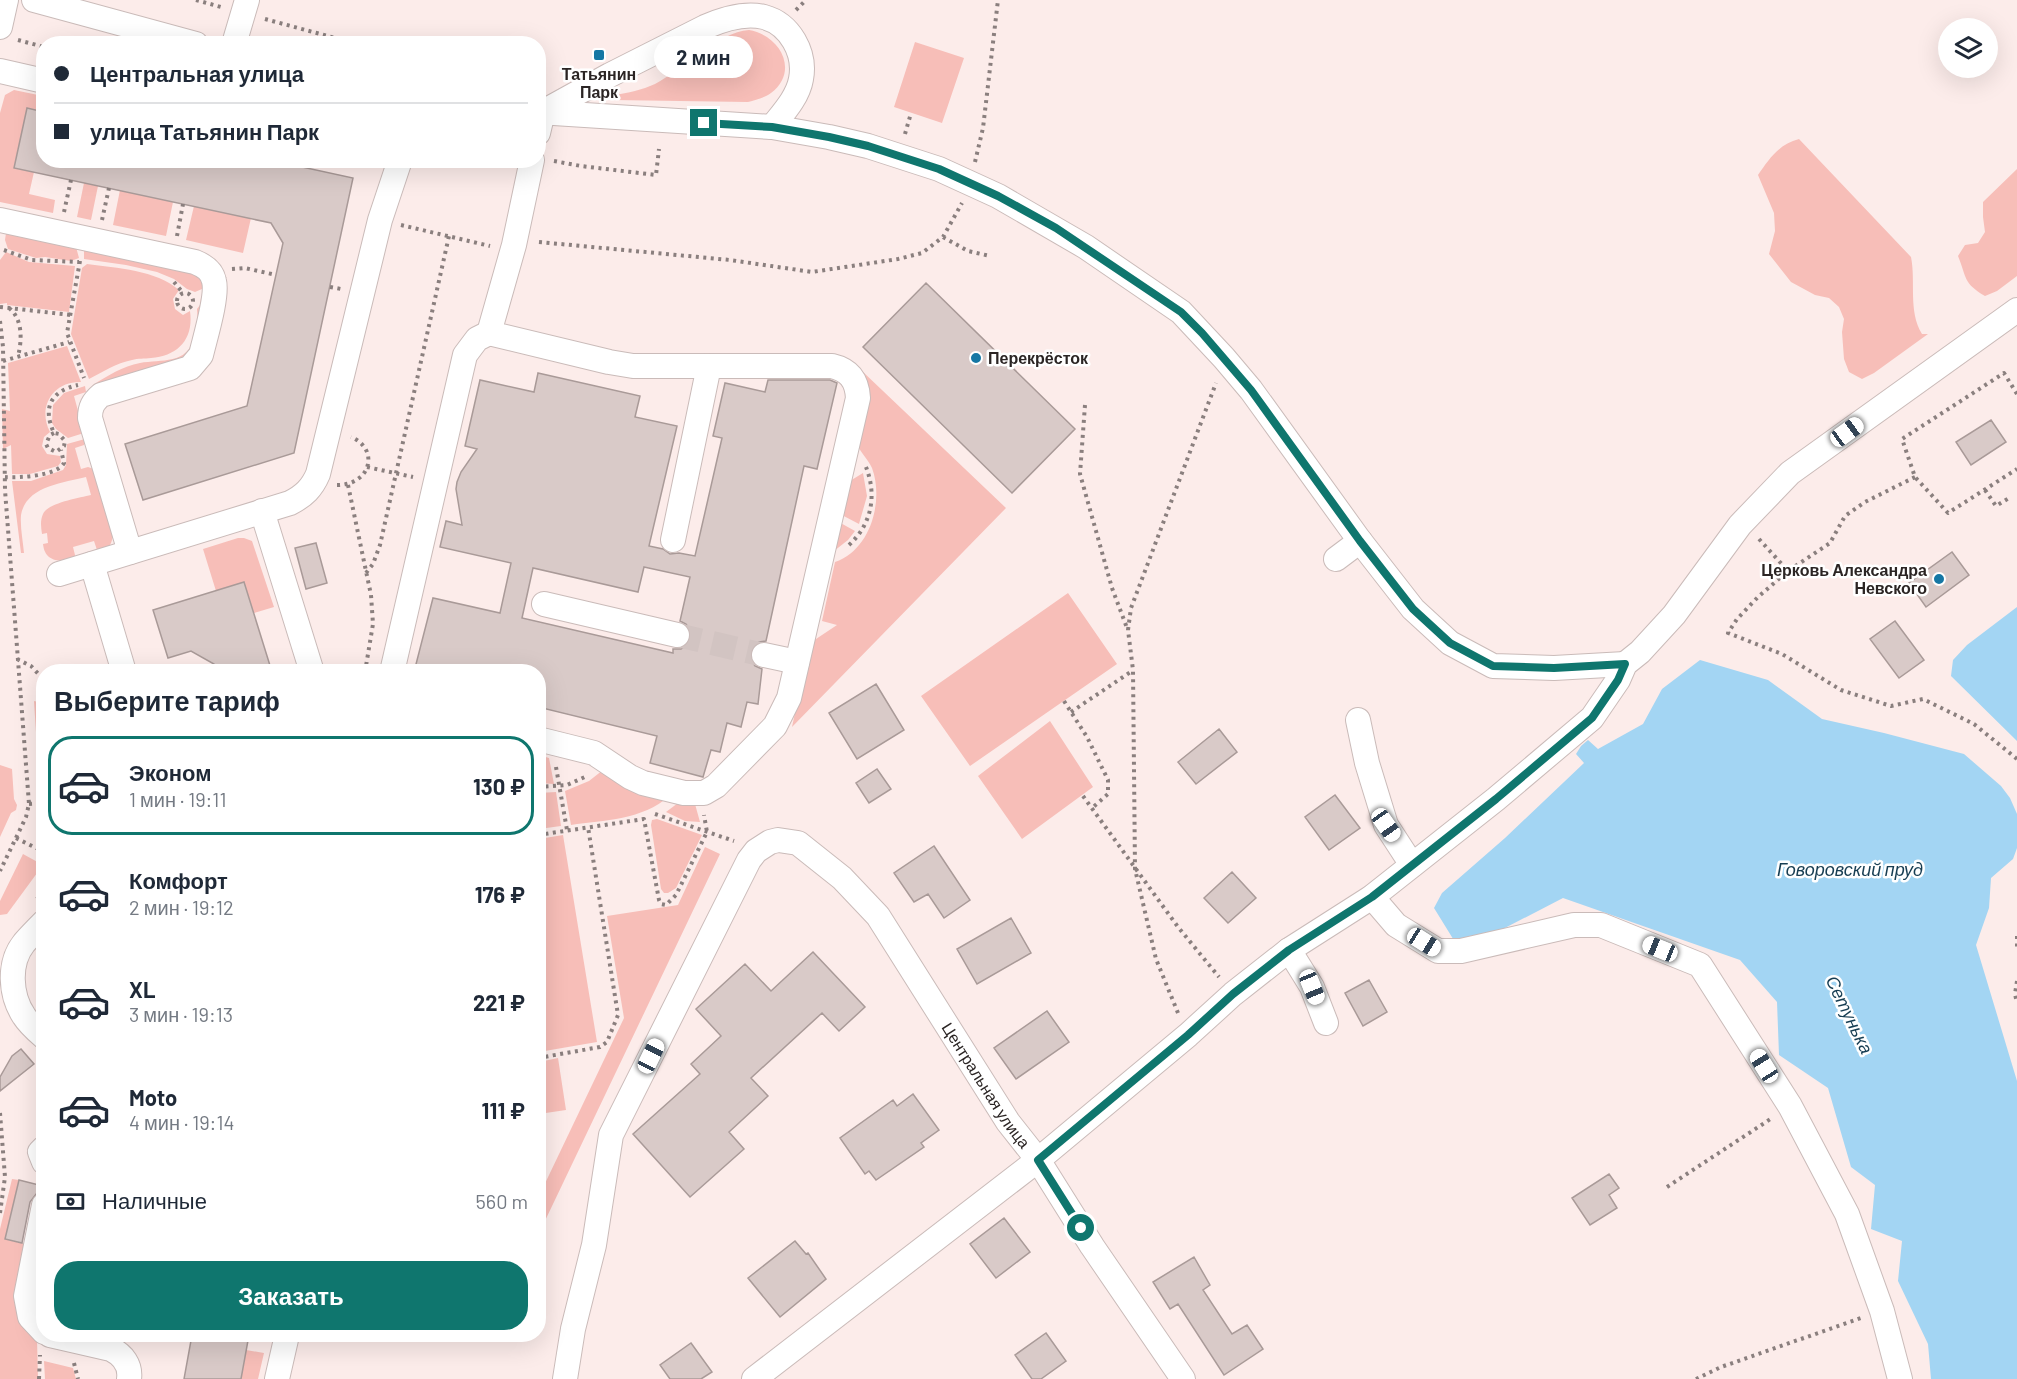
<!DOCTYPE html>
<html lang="ru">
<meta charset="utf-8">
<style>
:root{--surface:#fff;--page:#f6f6f7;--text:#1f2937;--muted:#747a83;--line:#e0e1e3;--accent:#0f766e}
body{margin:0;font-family:Barlow,sans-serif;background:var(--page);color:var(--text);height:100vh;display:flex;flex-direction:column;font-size:22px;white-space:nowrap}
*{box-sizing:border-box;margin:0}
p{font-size:20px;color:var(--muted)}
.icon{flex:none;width:33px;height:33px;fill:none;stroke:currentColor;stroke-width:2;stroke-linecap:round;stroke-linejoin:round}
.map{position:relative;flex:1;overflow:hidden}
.details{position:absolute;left:36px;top:664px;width:510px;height:678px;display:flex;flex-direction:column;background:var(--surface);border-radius:24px;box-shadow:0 6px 24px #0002}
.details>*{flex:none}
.top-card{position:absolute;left:36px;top:36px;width:510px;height:132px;border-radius:24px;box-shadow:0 6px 24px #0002;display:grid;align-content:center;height:132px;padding:0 18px;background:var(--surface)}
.tools{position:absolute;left:1938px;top:18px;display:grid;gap:12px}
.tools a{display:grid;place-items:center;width:60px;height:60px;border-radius:50%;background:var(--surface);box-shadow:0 6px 24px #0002;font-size:30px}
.end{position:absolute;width:27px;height:27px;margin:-14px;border:8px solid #0f766e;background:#fff;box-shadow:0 0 0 3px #fff}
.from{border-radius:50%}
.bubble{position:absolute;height:42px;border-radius:21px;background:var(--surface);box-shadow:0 6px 24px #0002;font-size:20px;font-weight:700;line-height:42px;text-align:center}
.car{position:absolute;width:18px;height:36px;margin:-18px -9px;border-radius:8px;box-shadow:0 0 4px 2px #0007;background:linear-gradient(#fff 24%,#345 0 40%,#fff 0 76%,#345 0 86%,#fff 0)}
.top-card b{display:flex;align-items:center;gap:21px;height:57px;font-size:22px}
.top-card b+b{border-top:2px solid var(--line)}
.top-card i{width:15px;height:15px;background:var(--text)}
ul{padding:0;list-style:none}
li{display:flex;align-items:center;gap:18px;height:99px;margin:0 12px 9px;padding:0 6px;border:3px solid transparent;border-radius:24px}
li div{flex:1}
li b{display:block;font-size:22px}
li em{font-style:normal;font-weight:700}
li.on{border-color:var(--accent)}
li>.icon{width:54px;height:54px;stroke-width:1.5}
h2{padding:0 18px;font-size:27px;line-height:72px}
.pay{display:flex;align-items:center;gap:15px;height:66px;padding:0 18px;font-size:22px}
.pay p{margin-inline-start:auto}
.primary-button{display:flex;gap:12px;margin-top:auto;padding:12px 18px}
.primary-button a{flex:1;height:69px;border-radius:24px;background:var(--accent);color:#fff;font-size:24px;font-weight:700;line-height:69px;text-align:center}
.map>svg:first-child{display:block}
.green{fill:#f7beb8}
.water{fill:#a3d5f3}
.building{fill:#d9cac8;stroke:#a99a98;stroke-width:1.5;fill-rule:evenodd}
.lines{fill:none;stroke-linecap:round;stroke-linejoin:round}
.minor-tunnel{stroke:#d2c4c2;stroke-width:24;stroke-dasharray:24 12;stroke-linecap:butt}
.minor-casing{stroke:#cabbb9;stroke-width:26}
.path{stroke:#8a7f7e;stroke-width:4;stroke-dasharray:3 4.5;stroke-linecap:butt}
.minor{stroke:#fff;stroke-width:24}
.route{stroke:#0f766e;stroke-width:8}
.poi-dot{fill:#1577a4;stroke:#fff;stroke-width:2}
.labels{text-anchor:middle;stroke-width:5;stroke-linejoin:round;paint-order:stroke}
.poi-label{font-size:16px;font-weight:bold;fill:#2b2524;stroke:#fff}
.street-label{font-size:16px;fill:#2b2524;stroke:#fff}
.water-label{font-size:18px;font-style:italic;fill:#173e53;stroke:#fff}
</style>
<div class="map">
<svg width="2017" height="1379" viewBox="0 0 2017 1379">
<rect width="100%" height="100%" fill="#fcecea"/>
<path class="green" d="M 749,30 C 780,35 800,71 771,93 C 764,98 756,100 748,102 L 613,100 L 614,95 C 628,93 642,90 655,84 C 683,69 718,32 749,30 Z
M 915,42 L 964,58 L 942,123 L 894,107 Z
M 14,90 L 43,96 L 43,112 L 27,109 L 14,167 L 34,172 L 29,194 L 55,200 L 53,213 L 0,202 L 0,113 L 5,95 Z
M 1799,139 L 1911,257 C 1916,282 1908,311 1922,334 L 1928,334 L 1874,373 L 1862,379 L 1849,372 L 1844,359 L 1842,332 L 1844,319 L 1839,307 L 1829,298 L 1815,295 L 1791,282 L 1769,254 L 1775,231 L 1774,213 L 1758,175 C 1769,159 1779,144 1799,139 Z
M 2017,169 L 2017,276 L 1997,291 L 1985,296 C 1963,283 1967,278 1958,256 L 1965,245 L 1978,243 L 1985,232 L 1983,217 L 1983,202 Z
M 84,183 L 98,186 L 91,220 L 77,217 Z
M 120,190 L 173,202 L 166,236 L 113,225 Z
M 194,206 L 251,218 L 243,253 L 186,240 Z
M 6,233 L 76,247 L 79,258 L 71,261 L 45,257 L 36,258 L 8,249 L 5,240 Z
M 84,249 L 198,273 L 209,286 L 195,292 L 187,289 L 174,279 L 157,272 L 126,265 L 84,259 Z
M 6,252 L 29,262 L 75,266 L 69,312 L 7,305 L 7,303 L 0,304 L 0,260 Z
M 87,264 C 117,268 156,270 179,290 L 173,299 L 175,309 L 183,315 L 190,311 C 194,339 178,356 151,358 C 144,359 138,358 132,360 C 116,363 103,372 89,379 L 71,334 L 82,268 Z
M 210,295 L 192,357 L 94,389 L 93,385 C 107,376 123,366 140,363 C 161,359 188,365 194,337 C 197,327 198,319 197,309 L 200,305 L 201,298 Z
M 67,346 L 81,382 C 53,381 37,407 50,432 L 44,437 L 42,446 L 47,454 L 60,456 L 61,462 L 58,466 L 30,474 L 12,474 L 11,445 L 3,449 L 2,409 L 10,411 L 8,363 Z
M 862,371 L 1006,508 L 792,727 L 810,643 L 837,625 L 822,621 L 835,562 C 871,550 884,500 872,468 C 868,459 857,449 856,440 C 856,421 862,400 864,381 Z
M 85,386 L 86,392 L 74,396 L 84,433 L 68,438 L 56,429 L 52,423 L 53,405 L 64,393 Z
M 85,439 L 84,445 L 75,448 L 81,469 L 88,467 L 94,469 C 98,483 116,529 112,540 C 110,548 105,550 98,553 L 94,541 L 73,547 L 76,559 C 61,562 45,563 43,544 L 48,543 L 47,533 L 42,534 C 41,527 40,521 43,514 C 48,503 78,498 91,495 L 86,477 C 63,483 26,486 21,515 C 20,527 23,541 24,553 L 21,553 L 12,481 L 31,481 L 63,470 L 66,465 L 67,444 Z
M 863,473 L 867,496 L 859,524 L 838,513 L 845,484 Z
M 837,521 L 855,531 L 848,540 L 834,551 Z
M 238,538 L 244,538 L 252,541 L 274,607 L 254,613 L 216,591 L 203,549 Z
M 1068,593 L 1117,664 L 970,766 L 921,696 Z
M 34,701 L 43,703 L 43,795 L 40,795 Z
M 1050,721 L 1093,787 L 1022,839 L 978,776 Z
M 539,755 L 549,758 L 554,784 L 539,783 Z
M 0,765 L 12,769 L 14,799 L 17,805 L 16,810 L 11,813 L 0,837 Z
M 603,770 L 669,796 C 643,820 604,820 571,825 L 565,791 L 589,781 Z
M 556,792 L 561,826 L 539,829 L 539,793 Z
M 682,800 L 695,804 L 700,822 L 685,821 L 666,812 Z
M 657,819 L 702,835 L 676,888 L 668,893 L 664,893 L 661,889 L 651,825 L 652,820 Z
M 563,835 L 597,1042 L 539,1052 L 539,839 Z
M 705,847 L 720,854 L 543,1225 L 539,1222 L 539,1196 L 624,1018 L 607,916 L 678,905 Z
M 23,854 L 43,865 L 7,914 L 0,915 L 0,901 Z
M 558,1058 L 566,1110 L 539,1114 L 539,1062 Z
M 12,1179 L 19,1180 L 5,1239 L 25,1244 C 20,1276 3,1319 37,1339 L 38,1379 L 0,1379 L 0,1229 Z
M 246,1350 L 264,1353 L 258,1379 L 241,1379 Z
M 44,1361 L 73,1368 L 76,1379 L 45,1379 Z"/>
<path class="water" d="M 2017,607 L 2017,741 L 1951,676 L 1953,660 L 1967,645 Z
M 1700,660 L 1768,680 L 1822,719 L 1884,733 L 1964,754 L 2001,786 L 2010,798 L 2017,814 L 2017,848 L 2013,859 L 1991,878 L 1989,908 L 1976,945 L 2017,1081 L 2017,1379 L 1931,1379 L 1928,1344 L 1898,1281 L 1902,1241 L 1871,1229 L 1875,1185 L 1851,1167 L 1828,1088 L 1779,1055 L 1777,1002 L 1740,960 L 1563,898 L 1474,944 L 1455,942 L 1434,908 L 1442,893 L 1505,838 L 1584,763 L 1576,754 L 1581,746 L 1588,740 L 1598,749 L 1643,724 L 1662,689 Z"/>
<path class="building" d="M 27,108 L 44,112 L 44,160 L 270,160 L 353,178 L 294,453 L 143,500 L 125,444 L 247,406 L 283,243 L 271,223 L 14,168 Z
M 926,283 L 1075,429 L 1012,493 L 863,347 Z
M 538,373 L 640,396 L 635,417 L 677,426 L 649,546 L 663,549 L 670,554 L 679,553 L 695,556 L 722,438 L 713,436 L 725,383 L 765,392 L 768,380 L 830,380 L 837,383 L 817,469 L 804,466 L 766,641 L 759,642 L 754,645 L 750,651 L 751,660 L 755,666 L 762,669 L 758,704 L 747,702 L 741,727 L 727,723 L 720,752 L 711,750 L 703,777 L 650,763 L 657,736 L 538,707 L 538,672 L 414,672 L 433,598 L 500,613 L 511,563 L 440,547 L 446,521 L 462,525 L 456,489 L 457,482 L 461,472 L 477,449 L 465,446 L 480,380 L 534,392 ZM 644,567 L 690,577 L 680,621 L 686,624 L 690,630 L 691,639 L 687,645 L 681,649 L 673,649 L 673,653 L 522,618 L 533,568 L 638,592 Z
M 1991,420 L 2006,442 L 1971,465 L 1956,442 Z
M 316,543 L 327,583 L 306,589 L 295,548 Z
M 1952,552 L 1969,575 L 1926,607 L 1909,583 Z
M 244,582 L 272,672 L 216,672 L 214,664 L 191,651 L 168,658 L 153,610 Z
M 1895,621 L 1924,660 L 1899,678 L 1870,639 Z
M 876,684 L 904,730 L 857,759 L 829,713 Z
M 1219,729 L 1237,752 L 1196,784 L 1178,762 Z
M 877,769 L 891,789 L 869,803 L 856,783 Z
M 1335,795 L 1360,828 L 1329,850 L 1305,817 Z
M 934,846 L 970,900 L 944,918 L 928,894 L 914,902 L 894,873 Z
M 1232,872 L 1256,898 L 1228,923 L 1204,898 Z
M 1011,918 L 1031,953 L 977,984 L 957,949 Z
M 813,952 L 865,1007 L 839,1031 L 822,1013 L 751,1078 L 768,1096 L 729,1132 L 744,1149 L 690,1197 L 633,1134 L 700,1074 L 691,1064 L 721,1036 L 696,1009 L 745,964 L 771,991 Z
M 1369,980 L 1387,1012 L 1363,1026 L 1345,993 Z
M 1047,1011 L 1069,1042 L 1016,1079 L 994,1048 Z
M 21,1049 L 34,1064 L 0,1091 L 0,1077 L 12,1056 Z
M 913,1094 L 939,1130 L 921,1143 L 924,1147 L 876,1180 L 869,1171 L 865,1174 L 840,1138 L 893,1100 L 897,1106 Z
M 1609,1174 L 1619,1188 L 1609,1195 L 1617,1208 L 1590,1225 L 1572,1198 Z
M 19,1180 L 39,1185 L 37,1193 L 30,1202 L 22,1243 L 5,1239 Z
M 1004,1218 L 1030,1252 L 996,1278 L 970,1244 Z
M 795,1241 L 806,1254 L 808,1253 L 826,1279 L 780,1317 L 748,1278 Z
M 1194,1257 L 1210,1285 L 1203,1290 L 1232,1334 L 1247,1325 L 1263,1349 L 1224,1375 L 1178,1304 L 1170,1309 L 1153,1282 Z
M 1046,1333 L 1066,1361 L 1041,1379 L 1032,1379 L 1015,1355 Z
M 192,1335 L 249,1335 L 241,1379 L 184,1379 Z
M 691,1343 L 712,1372 L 701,1379 L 670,1379 L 660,1365 Z"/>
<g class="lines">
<path class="minor-tunnel" d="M 677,635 L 764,655"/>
<defs>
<g id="minor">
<path d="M 34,0 L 196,44"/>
<path d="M 0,27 L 6,0"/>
<path d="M 234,44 L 247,0"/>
<path d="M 0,71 L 44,81"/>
<path d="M 538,112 L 772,127 L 829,137 L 868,146 L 939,169 L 998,196 L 1086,247 L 1181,312 L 1224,358 L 1251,390 L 1360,541 L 1413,609 L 1450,643 L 1493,666 L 1554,668 L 1625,664"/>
<path d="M 538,133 L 543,112 L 610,75 L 705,27 C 723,19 744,12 764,17 C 790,24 806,53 801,79 C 798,97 783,113 772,127"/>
<path d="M 532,160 L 514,245 L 489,333 L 609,362 L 633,366 L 832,366 C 849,370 857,380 858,398 L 789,698 L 775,726 L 716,786 L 704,793 L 684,793 L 643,783 L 630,777 L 594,753 L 538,739"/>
<path d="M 0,220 L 195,262 C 205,266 212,271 214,281 C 218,296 205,338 201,355 L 190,368 L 101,395 C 93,402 90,407 90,418 L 130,552"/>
<path d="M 262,511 L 312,672"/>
<path d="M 673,540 L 709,366"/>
<path d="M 1336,559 L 1360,541"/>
<path d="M 92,564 L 124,672"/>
<path d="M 59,574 L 290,503 C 304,496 312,488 318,474 L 380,220 L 400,160"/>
<path d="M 544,604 L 677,635"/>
<path d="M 764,655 L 797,662"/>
<path d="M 392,672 L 465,355 L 477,339 L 489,333"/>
<path d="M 1358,720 L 1367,763 L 1386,825 L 1412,865"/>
<path d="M 1372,897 L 1396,925 L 1438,951 L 1461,951 L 1574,925 L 1601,925 L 1700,965 L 1790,1106 L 1847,1214 L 1882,1311 L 1900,1379"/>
<path d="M 44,922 C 37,929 30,936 24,943 C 8,963 10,995 24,1016 C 29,1024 36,1030 44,1037"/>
<path d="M 1289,950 L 1312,987 L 1326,1023"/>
<path d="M 44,1148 L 40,1152 L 44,1162"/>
<path d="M 44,1205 L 26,1296 L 30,1317 L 44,1332"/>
<path d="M 50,1335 L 111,1349 C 123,1355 131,1365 129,1379"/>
<path d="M 277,1379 L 287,1335"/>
<path id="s1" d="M 565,1379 L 573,1329 L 594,1245 L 611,1135 L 749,860 L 756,851 L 770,842 L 778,840 L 798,843 L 842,878 L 878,916 L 1008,1122 L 1038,1160 L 1092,1246 L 1183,1379"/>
<path d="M 754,1379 L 1038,1160 L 1188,1035 L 1233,994 L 1289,950 L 1372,897 L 1496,799 L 1592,718 L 1618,680 L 1625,664 L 1640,652 L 1674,615 L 1740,525 L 1790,473 L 2017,310"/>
</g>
</defs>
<use href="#minor" class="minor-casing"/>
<path class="path" d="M 196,0 L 221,7
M 796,10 L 806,0
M 265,19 L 357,44
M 18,40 L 44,47
M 905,134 L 911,113
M 554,161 L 581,166 L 656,175 L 659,149
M 975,162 L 983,128 L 998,0
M 64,212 L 71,180
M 102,220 L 109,188
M 401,225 L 490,246
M 177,236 L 183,204
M 943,237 L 968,251 L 990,256
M 539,242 L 730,260 L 812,272 L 898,259 L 922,253 L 943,237 L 962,203
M 4,250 L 32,260 L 79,262
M 80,261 L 67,333 L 84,378
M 232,269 L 245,268 L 276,275
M 174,282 L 183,293
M 330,287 L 341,289
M177 301a8 8 0 1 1 16 0a8 8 0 1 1-16 0Z
M 0,307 L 71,315
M 9,308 C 23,319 22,341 18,356
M 0,321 L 3,347 L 5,490 L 29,804 L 26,817 L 0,871
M 3,361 L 69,342
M 2017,394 L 2004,373 L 1902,439 L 1915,477 L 1948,513 L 2017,469
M 1085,405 L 1080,474 L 1112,588 L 1127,628
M 54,433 L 50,435 L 46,444 L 48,448 L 56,452 L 64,446 L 65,441 L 59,434 L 54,433 C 42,407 51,391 78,385
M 367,467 L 413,477
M 5,477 C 19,478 57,476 64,463 L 61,450
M 1915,477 L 1865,502 L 1845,516 L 1830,543 L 1788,571 L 1758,597 L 1737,619 L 1728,633 L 1782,654 L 1841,690 L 1891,706 L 1923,699 L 1974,724 L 2017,759
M 337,485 C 371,485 380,449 351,437
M 348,485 L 371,595 L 373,624 L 365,672
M 1985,490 L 1996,506 L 2009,498
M 1759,539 L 1788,571
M 849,545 C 872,524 877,495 866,467
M 366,573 L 373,564 L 380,545 L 449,236
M 17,659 L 31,666 L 44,680
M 1064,701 L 1087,737 L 1108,780 L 1108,794 L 1092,808
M 1071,712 L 1132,671
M 556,767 L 567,830
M 538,787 L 567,785 L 587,776
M 1083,796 L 1178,927 L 1219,977
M 29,804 L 44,803
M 655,814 L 734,841
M 538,835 L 644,819 L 659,900 L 661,904 L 666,905 L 676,895 L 707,832 L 704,815
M 16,838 L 44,852
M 37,899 L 44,890
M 2017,936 L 2017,949
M 2017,981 L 2015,994 L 2017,1003
M 1178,1013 L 1156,959 L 1135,869 L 1133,670 L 1128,630 L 1131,608 L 1216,383
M 538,1058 L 600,1047 L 607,1042 L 618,1015 L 588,827
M 0,1113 L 5,1177 L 0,1213
M 1667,1187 L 1772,1118
M 250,1335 L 264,1338
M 74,1363 L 78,1379
M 39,1379 L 40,1355
M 1696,1379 L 1721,1367 L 1861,1318"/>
<use href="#minor" class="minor"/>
</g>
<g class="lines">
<path class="route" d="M 704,123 L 772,127 L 829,137 L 868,146 L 939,169 L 998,196 L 1056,228 L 1181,312 L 1202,333 L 1251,390 L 1360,541 L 1413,609 L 1450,643 L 1493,666 L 1554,668 L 1625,664 L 1618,680 L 1592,718 L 1496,799 L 1372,897 L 1289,950 L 1233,994 L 1188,1035 L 1038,1160 L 1081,1228"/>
</g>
<g class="poi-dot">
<rect x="593" y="49" width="12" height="12" rx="3"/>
<circle cx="976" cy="358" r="6"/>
<circle cx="1939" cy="579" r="6"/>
</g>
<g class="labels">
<g class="poi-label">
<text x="599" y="80">Татьянин<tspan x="599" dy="18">Парк</tspan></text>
<text x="988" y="364" text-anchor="start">Перекрёсток</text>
<text x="1927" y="576" text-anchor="end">Церковь Александра<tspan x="1927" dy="18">Невского</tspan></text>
</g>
<g class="street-label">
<text dy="6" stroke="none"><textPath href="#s1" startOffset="922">Центральная улица</textPath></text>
</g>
<g class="water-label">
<text x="1850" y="876">Говоровский пруд</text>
<text transform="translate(1849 1015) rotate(64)" y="6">Сетунька</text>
</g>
</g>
</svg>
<div class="tools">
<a><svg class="icon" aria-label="layers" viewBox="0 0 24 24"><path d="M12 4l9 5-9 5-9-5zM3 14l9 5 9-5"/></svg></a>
</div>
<i class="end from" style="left:1081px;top:1228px"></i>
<i class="end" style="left:704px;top:123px"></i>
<div class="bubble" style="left:654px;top:36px;width:99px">2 мин</div>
<i class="car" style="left:1847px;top:432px;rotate:54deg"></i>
<i class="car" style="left:1386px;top:825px;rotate:145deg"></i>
<i class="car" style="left:1424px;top:942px;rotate:122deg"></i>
<i class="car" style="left:1660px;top:949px;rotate:292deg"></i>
<i class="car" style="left:1312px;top:987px;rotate:158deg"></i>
<i class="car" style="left:651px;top:1056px;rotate:26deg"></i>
<i class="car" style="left:1764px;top:1066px;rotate:328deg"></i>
<div class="top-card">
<b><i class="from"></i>Центральная улица</b>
<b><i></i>улица Татьянин Парк</b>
</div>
<section class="details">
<h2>Выберите тариф</h2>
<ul>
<li class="on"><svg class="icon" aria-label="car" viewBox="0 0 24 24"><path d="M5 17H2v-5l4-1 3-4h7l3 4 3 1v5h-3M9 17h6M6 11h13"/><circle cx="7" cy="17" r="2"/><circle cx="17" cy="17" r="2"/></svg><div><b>Эконом</b><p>1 мин · 19:11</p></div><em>130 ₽</em></li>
<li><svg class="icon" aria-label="car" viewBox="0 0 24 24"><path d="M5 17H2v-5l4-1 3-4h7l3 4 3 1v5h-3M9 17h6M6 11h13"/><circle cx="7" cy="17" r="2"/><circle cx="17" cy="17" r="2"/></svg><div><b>Комфорт</b><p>2 мин · 19:12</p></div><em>176 ₽</em></li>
<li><svg class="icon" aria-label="car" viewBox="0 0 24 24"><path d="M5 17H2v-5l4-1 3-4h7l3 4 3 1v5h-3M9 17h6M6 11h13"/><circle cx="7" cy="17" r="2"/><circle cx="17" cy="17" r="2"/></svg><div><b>XL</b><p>3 мин · 19:13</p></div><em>221 ₽</em></li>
<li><svg class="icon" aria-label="car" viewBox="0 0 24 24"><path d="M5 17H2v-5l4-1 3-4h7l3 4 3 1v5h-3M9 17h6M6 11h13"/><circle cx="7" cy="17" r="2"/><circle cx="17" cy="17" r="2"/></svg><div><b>Moto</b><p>4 мин · 19:14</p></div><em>111 ₽</em></li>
</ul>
<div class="pay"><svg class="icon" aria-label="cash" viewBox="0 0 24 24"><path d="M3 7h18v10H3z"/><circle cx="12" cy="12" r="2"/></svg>Наличные<p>560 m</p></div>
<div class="primary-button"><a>Заказать</a></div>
</section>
</div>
